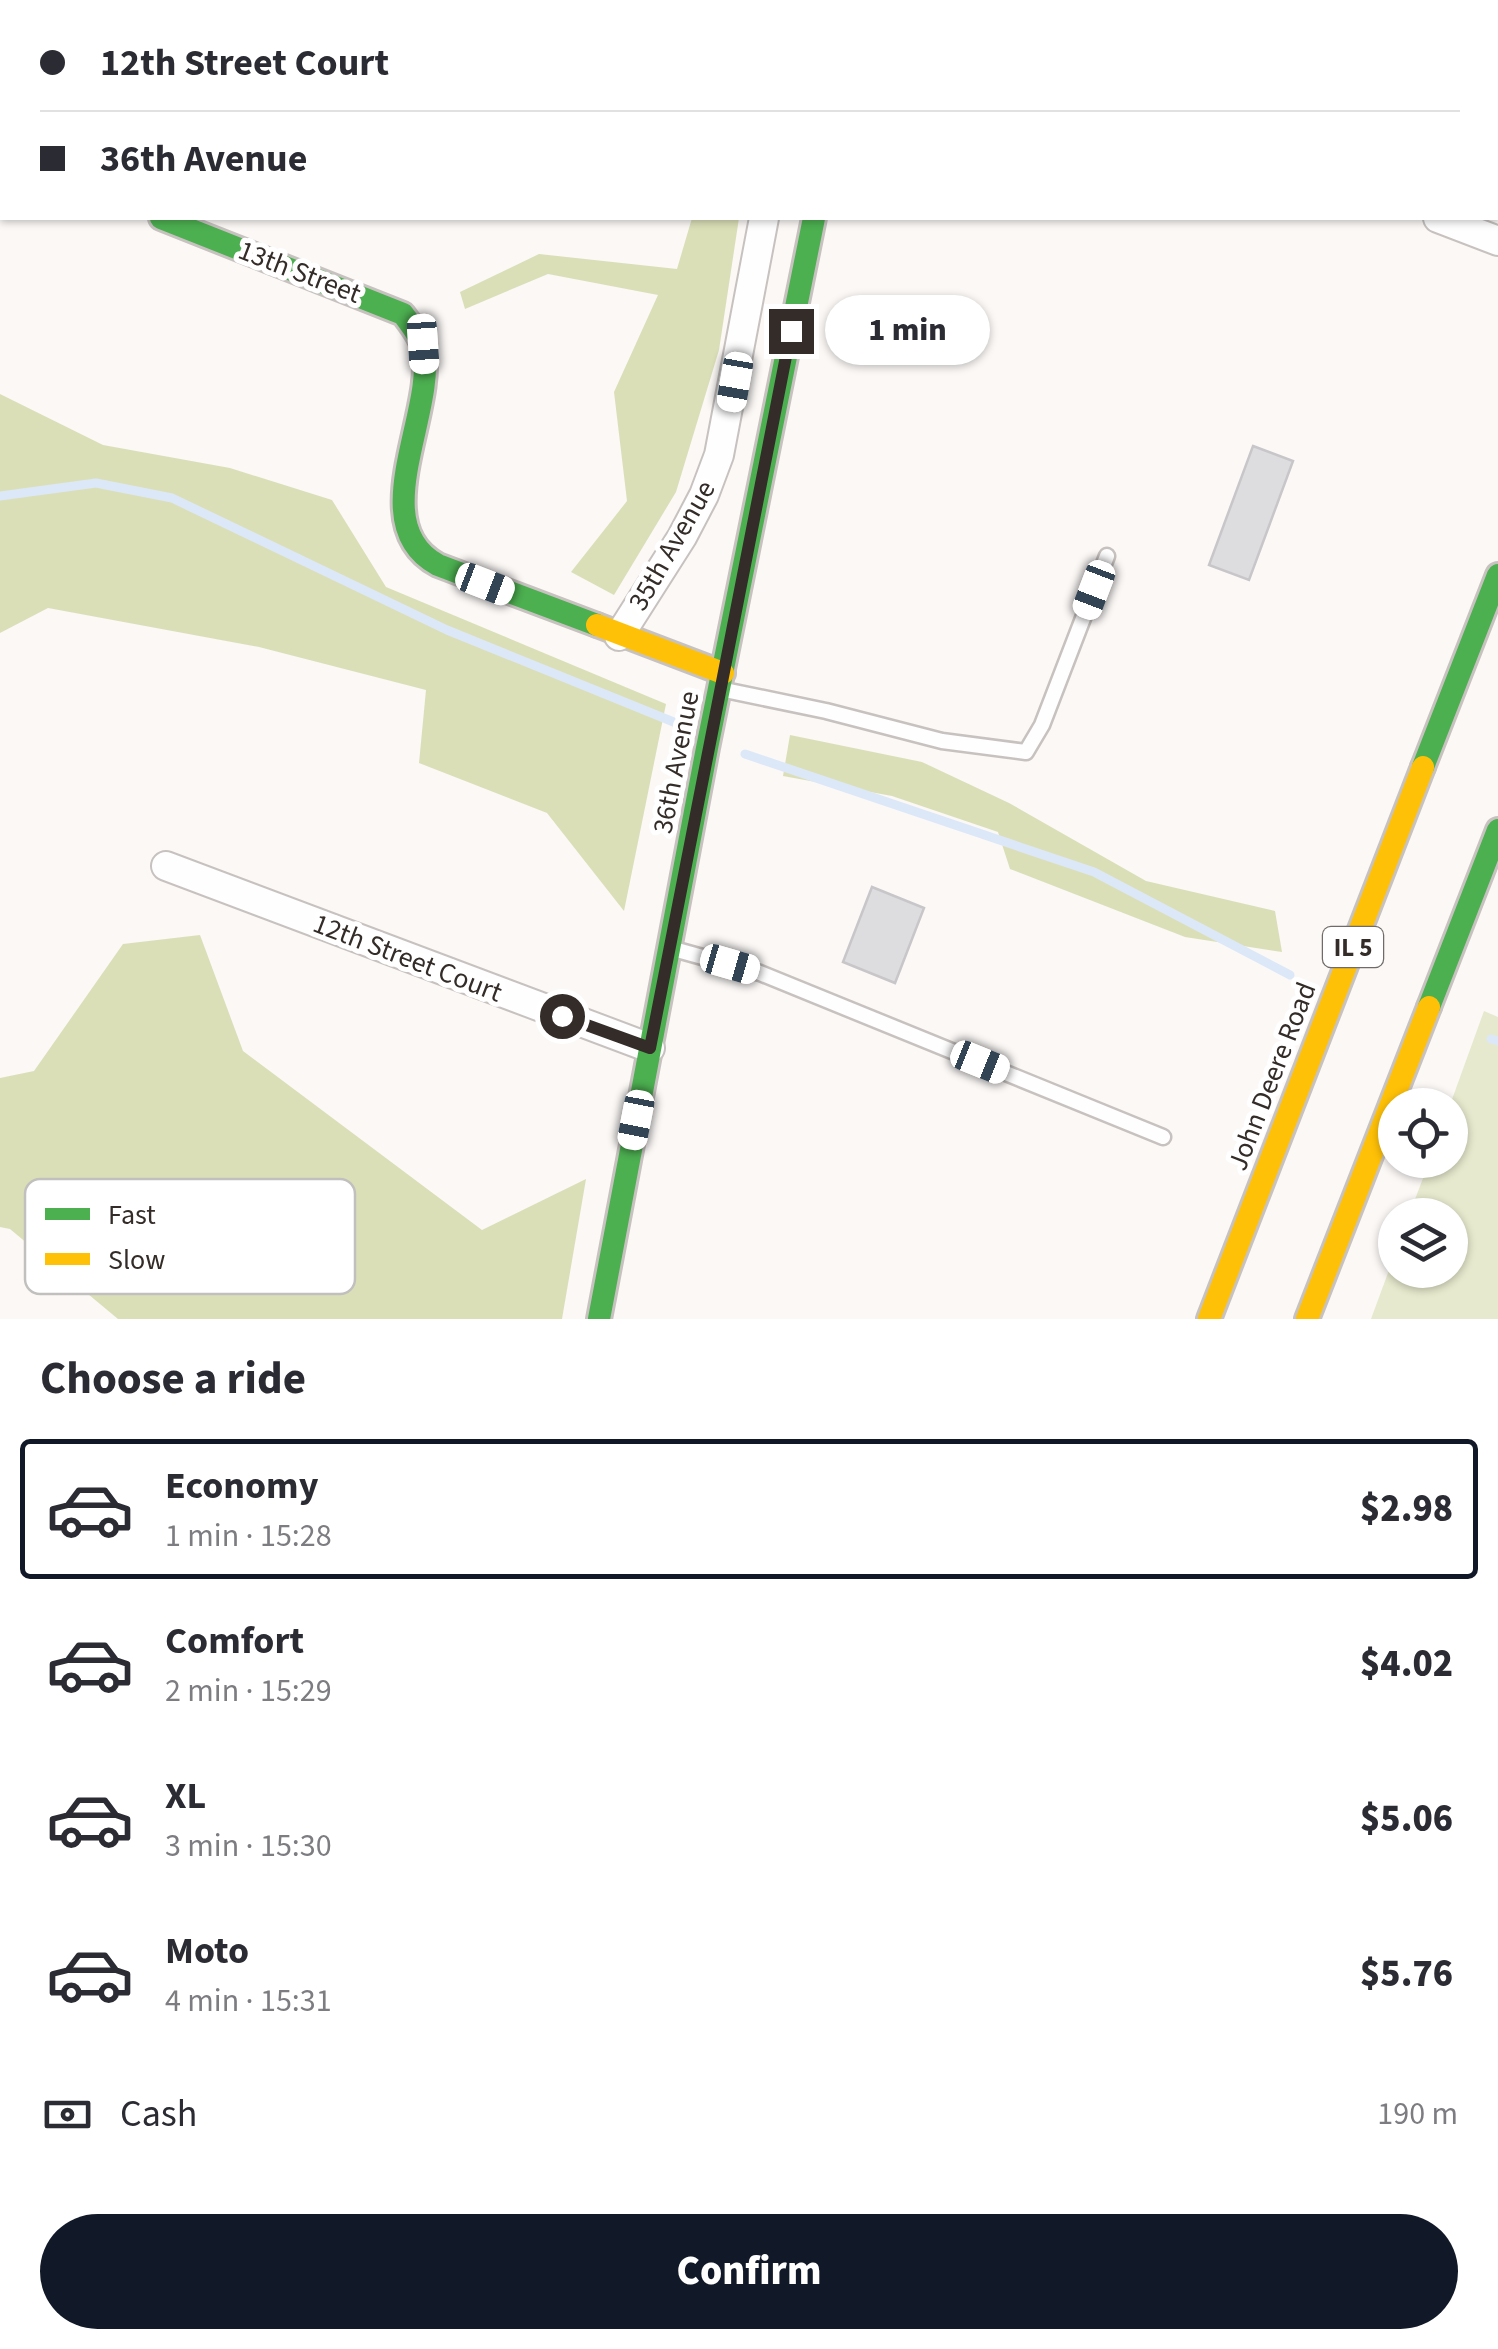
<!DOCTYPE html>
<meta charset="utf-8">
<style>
:root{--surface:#fff;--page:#f2f2f3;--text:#2b2b33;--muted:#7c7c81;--line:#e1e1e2;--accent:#111827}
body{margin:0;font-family:"Source Sans 3",sans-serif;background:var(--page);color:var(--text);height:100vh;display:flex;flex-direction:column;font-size:38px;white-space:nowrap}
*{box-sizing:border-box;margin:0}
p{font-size:32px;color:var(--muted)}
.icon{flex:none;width:55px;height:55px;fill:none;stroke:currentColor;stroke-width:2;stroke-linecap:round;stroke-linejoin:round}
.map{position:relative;height:1319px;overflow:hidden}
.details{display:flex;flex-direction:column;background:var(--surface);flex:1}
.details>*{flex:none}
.hud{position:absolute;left:0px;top:0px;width:1500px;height:220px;box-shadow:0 2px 8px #0004;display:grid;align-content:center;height:220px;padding:0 40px;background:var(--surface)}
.buttons{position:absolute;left:1378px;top:1088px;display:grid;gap:20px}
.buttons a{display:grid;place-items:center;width:90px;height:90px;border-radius:50%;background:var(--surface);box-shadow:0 2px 8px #0004;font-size:50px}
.end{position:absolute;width:45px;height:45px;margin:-22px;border:12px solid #332c28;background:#fff;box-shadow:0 0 0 5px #fff}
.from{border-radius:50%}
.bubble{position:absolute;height:70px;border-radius:35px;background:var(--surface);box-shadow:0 2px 8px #0004;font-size:32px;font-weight:800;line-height:70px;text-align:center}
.car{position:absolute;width:30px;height:60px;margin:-30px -15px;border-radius:12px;box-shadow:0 0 8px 2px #0007;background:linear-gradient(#fff 24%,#345 0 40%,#fff 0 76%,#345 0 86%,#fff 0)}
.hud b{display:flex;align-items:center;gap:35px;height:95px;font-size:38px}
.hud b+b{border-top:2px solid var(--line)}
.hud i{width:25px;height:25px;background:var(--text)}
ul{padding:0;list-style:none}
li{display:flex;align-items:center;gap:30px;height:140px;margin:0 20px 15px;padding:0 20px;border:5px solid transparent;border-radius:10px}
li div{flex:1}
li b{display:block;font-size:38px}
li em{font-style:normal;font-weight:800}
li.active{border-color:var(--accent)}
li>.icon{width:90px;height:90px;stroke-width:1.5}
h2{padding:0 40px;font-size:45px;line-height:120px}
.pay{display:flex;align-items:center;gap:25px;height:110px;padding:0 40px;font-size:38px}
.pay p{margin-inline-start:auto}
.button{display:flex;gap:20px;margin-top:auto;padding:20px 40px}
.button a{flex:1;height:115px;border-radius:60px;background:var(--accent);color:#fff;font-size:40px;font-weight:800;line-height:115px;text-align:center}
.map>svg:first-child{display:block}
.green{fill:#e6e9cd}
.forest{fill:#dbdfb7}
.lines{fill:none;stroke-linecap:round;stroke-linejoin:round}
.stream{stroke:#dce8f7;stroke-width:9}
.building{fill:#dddcde;stroke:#c8c6c9;stroke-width:2.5}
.lane-casing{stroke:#c7c2c0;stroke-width:19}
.street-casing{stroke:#c7c2c0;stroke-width:32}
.fast-casing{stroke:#c7c2c0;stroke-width:28}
.slow-casing{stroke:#c7c2c0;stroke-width:28}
.lane{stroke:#fefefe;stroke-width:14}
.street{stroke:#fefefe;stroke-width:28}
.fast{stroke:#4caf50;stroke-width:22}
.slow{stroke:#ffc107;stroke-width:22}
.route{stroke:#332c28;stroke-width:12}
.labels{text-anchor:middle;stroke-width:10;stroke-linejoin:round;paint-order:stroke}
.shield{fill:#fff;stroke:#706b68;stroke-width:2.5}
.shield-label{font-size:25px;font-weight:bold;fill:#332c28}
.street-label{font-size:28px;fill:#332c28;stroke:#fff}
.key{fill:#fff;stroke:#c2c0be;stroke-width:2.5}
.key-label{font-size:28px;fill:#332c28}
</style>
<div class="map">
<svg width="1498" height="1319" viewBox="0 0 1498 1319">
<rect width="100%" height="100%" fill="#fbf8f6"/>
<path class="green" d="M 1484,1011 L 1498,1017 L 1498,1319 L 1371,1319 L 1395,1254 L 1395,1270 L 1450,1270 L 1450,1215 L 1409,1215 L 1430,1160 L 1450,1160 L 1450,1105 Z"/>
<path class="forest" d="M 692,218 L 739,218 L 719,350 L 676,492 L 614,595 L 571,572 L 627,501 L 614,392 L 658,295 L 548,274 L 465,309 L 460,292 L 539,254 L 677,269 Z
M 0,394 L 103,445 L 230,468 L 332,500 L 386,587 L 666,704 L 624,911 L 547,813 L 419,763 L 426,690 L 259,647 L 48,608 L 0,633 Z
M 790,735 L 922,762 L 1009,803 L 1146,881 L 1275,911 L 1282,952 L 1185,937 L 1010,869 L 998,832 L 892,796 L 783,776 Z
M 200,935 L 243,1051 L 482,1230 L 586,1179 L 562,1319 L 118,1319 L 10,1229 L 0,1227 L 0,1078 L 34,1071 L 123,944 Z"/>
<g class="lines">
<path class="stream" d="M 0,496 L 96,483 L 172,498 L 447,630 L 681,725
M 745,754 L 1094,872 L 1290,975
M 1491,1039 L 1498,1041"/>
</g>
<path class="building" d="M 1253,446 L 1293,461 L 1249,580 L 1209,565 Z
M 872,887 L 924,908 L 895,983 L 843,962 Z"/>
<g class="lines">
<defs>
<path id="lane" d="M 720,689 L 826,711 L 942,741 L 1026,752 L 1042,725 L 1107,556
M 670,948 L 760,973 L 1163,1137"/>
<path id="street" d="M 880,0 L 886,2
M 787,2 L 787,0
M 0,155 L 2,156
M 1438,218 L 1498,241
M 619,636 L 682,537 L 704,495 L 719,455 L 764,218
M 166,866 L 650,1048"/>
<path id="fast" d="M 854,0 L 854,2
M 161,218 L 403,314 C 410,324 420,335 423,347 C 438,410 362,524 438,565 L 597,625
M 1423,767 L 1498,575
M 1429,1007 L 1498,830
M 599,1319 L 707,748 L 814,218"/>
<path id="slow" d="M 597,625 L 723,673
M 1209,1319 L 1423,767
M 1307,1319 L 1429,1007"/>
</defs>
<use href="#lane" class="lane-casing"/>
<use href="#street" class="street-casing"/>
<use href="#fast" class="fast-casing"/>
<use href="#slow" class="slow-casing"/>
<use href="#lane" class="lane"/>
<use href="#street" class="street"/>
<use href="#fast" class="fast"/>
<use href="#slow" class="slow"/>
</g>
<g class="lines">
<path class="route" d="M 562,1016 L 650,1048 L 791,331"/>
</g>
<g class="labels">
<rect class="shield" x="1323" y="927" width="60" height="40" rx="8"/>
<g class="shield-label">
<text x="1353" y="956">IL 5</text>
</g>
<g class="street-label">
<text transform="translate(300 271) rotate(21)" y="10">13th Street</text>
<text transform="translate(671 545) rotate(-60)" y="10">35th Avenue</text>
<text transform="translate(675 762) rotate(-79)" y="10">36th Avenue</text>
<text transform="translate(408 957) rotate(21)" y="10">12th Street Court</text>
<text transform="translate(1271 1076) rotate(-69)" y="10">John Deere Road</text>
</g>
</g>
<rect x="25" y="1179" width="330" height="115" rx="15" class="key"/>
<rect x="45" y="1208" width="45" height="12" fill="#4caf50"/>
<rect x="45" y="1253" width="45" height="12" fill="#ffc107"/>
<g class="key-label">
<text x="108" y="1224">Fast</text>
<text x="108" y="1269">Slow</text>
</g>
</svg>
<div class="buttons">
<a><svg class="icon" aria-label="locate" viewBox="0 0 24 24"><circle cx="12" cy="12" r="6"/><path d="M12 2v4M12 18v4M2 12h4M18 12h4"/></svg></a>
<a><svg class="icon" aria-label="layers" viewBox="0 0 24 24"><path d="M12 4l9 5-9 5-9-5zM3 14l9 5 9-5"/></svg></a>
</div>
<i class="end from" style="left:562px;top:1016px"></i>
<i class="end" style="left:791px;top:331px"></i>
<div class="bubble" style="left:825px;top:295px;width:165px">1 min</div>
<i class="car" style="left:423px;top:344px;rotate:176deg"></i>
<i class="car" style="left:735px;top:382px;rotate:190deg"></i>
<i class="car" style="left:485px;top:584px;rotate:111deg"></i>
<i class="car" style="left:1094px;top:590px;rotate:201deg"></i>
<i class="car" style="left:730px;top:964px;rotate:106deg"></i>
<i class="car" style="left:980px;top:1062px;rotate:112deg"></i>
<i class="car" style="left:636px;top:1120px;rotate:191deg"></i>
<div class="hud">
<b><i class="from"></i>12th Street Court</b>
<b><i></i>36th Avenue</b>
</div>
</div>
<section class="details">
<h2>Choose a ride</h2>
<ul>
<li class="active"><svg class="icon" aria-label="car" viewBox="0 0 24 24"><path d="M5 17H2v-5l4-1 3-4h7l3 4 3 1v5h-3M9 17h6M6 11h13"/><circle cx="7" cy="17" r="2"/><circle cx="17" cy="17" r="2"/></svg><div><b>Economy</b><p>1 min · 15:28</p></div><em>$2.98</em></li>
<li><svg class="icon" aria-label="car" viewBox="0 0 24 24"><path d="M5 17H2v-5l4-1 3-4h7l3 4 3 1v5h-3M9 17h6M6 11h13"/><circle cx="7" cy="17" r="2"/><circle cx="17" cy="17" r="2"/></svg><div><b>Comfort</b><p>2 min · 15:29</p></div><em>$4.02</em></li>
<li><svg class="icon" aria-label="car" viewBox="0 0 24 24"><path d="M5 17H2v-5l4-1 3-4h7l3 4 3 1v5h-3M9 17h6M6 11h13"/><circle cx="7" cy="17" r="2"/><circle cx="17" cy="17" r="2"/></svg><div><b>XL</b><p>3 min · 15:30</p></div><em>$5.06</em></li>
<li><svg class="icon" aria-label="car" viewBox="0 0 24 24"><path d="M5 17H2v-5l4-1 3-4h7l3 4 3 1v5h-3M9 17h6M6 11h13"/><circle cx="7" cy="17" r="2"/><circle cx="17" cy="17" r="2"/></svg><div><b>Moto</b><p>4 min · 15:31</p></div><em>$5.76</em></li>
</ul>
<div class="pay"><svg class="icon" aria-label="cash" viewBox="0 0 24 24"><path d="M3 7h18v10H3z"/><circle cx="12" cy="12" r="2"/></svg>Cash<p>190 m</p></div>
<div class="button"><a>Confirm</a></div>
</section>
